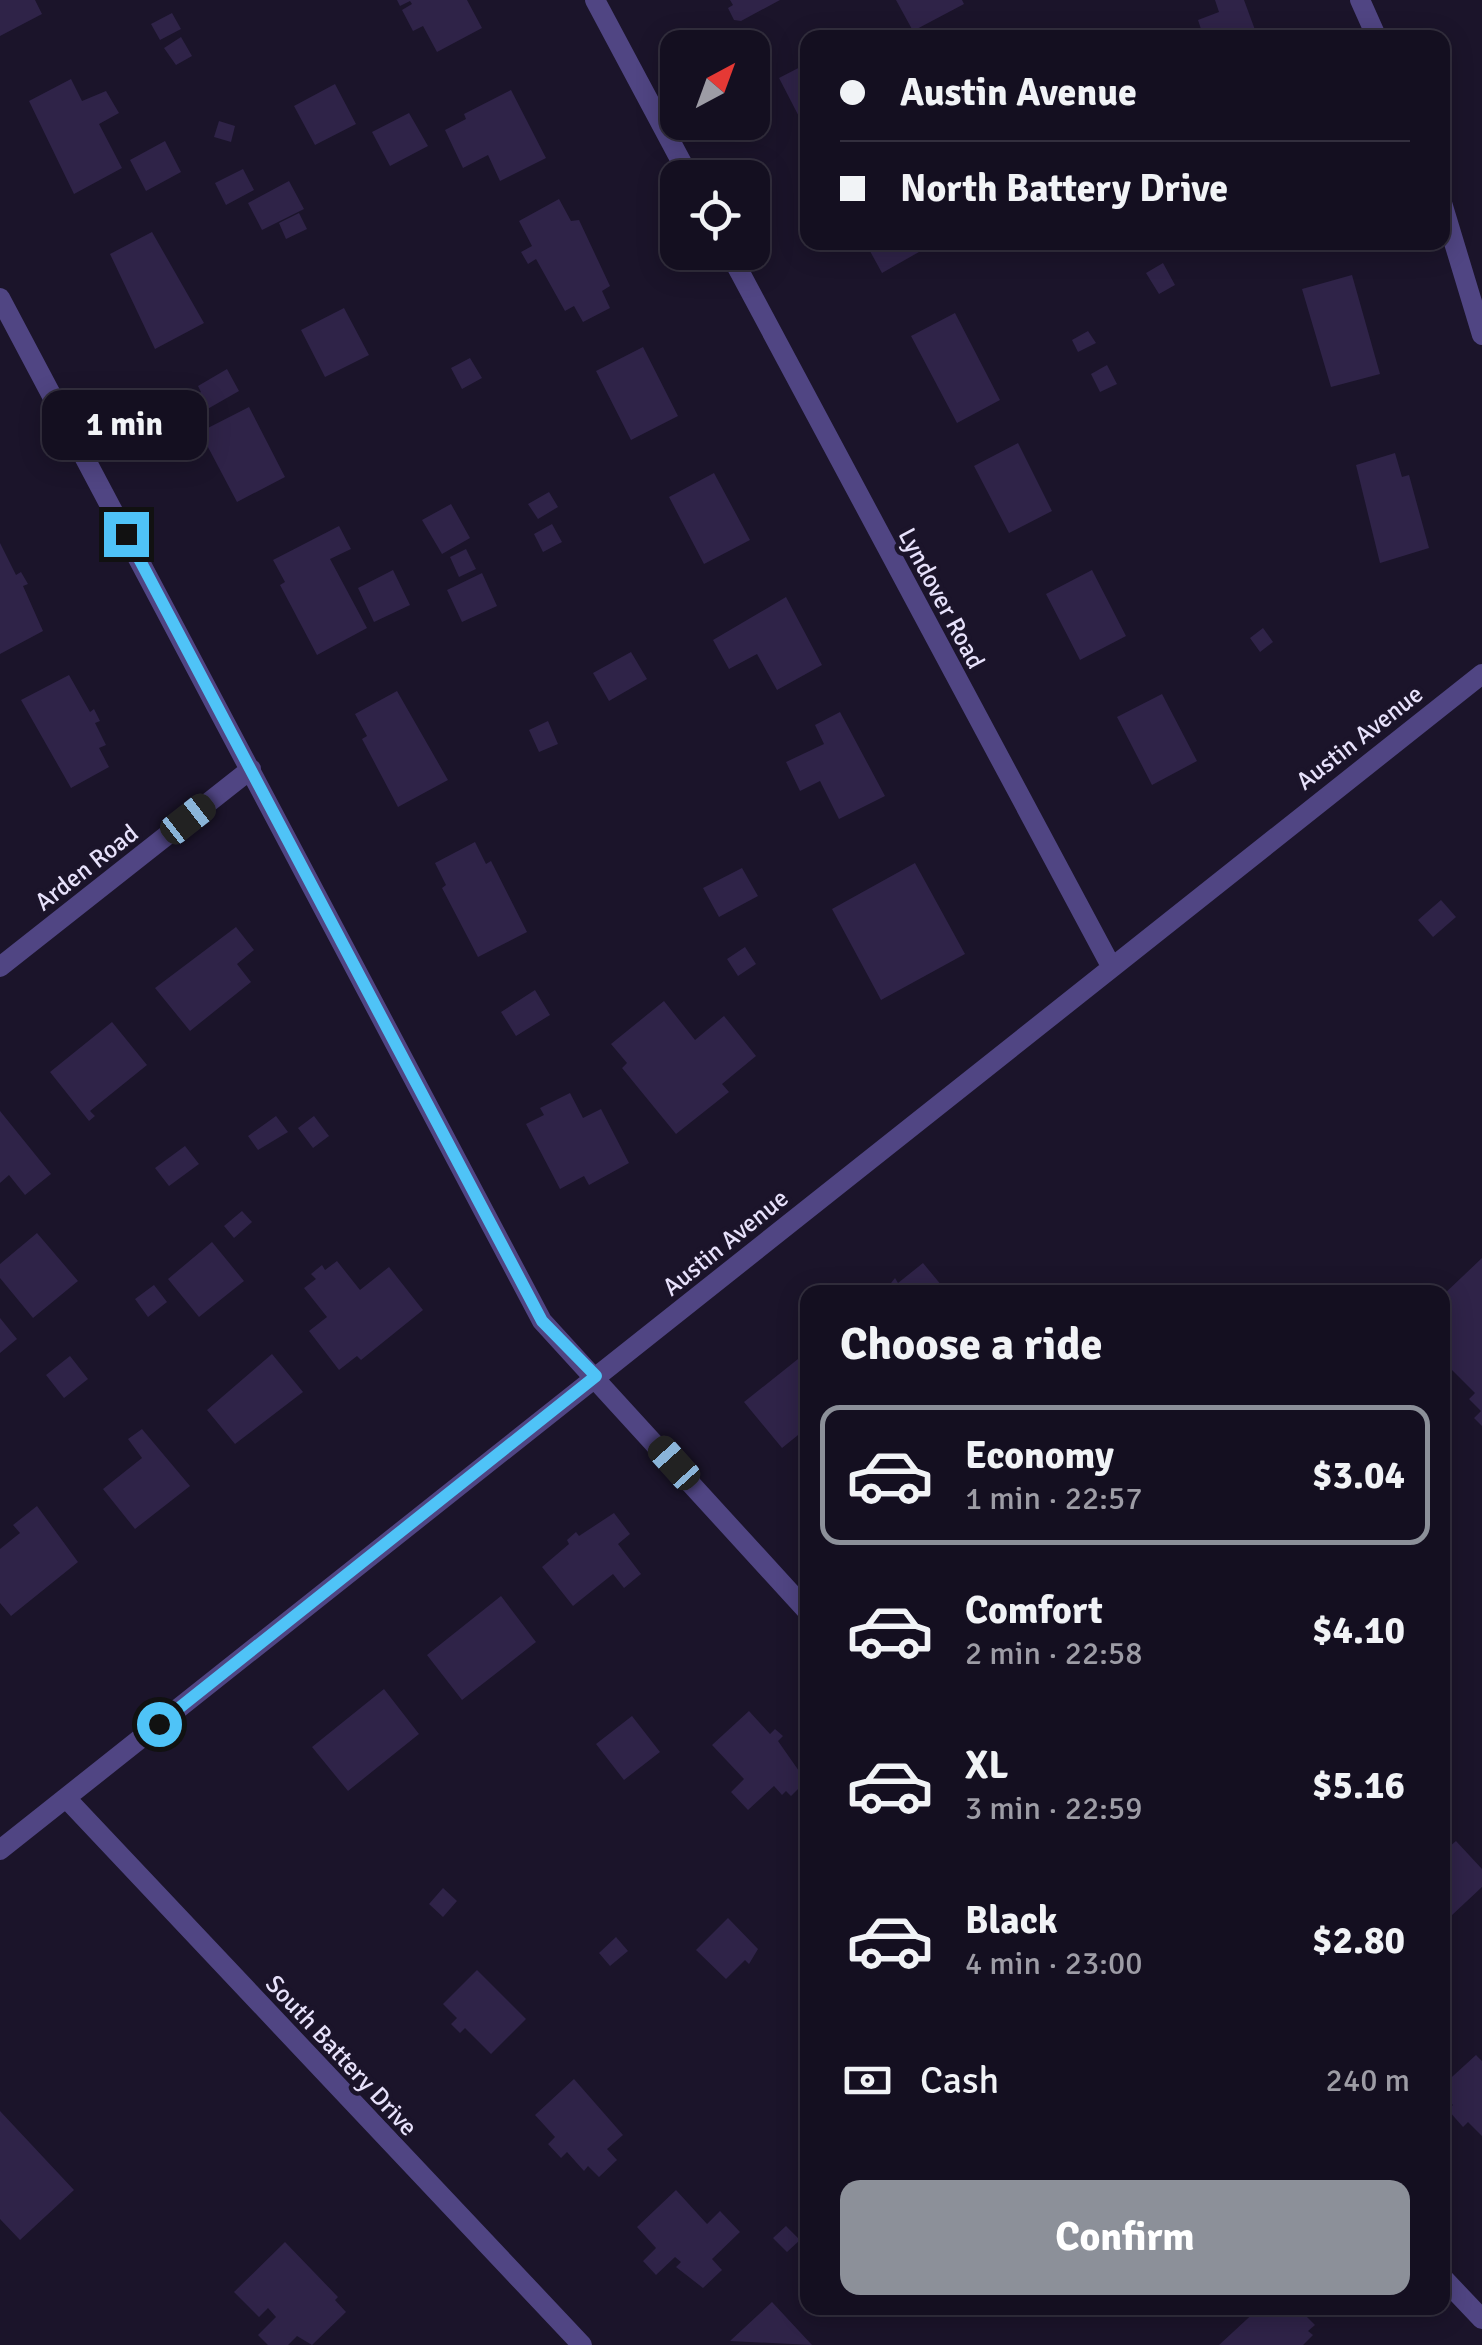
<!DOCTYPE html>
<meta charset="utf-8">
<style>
:root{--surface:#140f20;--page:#1d1829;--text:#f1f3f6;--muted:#9d9ca5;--line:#332f3e;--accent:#8c9099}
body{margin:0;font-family:Signika,sans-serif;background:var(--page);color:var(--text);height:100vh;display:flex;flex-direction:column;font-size:38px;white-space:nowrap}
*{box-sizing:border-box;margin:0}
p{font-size:32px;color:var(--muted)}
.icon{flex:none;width:55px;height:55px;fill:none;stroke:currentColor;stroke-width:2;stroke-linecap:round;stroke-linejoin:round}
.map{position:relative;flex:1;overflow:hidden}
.panel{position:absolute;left:800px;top:1285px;width:650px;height:1030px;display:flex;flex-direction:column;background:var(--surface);border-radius:20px;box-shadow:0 5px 25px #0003,0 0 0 2px var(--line)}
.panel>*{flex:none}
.banner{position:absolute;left:800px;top:30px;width:650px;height:220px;border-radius:20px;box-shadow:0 5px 25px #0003,0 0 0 2px var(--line);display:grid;align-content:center;height:220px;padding:0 40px;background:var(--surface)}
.needle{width:65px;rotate:41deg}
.controls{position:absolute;left:660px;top:30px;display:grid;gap:20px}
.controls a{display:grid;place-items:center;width:110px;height:110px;border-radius:20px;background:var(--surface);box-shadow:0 5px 25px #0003,0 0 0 2px var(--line);font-size:50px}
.end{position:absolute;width:45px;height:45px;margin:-22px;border:12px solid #4fc3f7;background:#111;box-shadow:0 0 0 5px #111}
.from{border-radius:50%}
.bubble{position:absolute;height:70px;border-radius:20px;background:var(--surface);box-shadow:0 5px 25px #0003,0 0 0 2px var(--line);font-size:32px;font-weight:700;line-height:70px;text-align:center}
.car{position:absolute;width:30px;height:60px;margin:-30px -15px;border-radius:12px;box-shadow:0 0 8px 2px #0007;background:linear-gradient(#222 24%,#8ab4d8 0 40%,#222 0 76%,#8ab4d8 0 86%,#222 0)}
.banner b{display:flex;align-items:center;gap:35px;height:95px;font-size:38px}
.banner b+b{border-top:2px solid var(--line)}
.banner i{width:25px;height:25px;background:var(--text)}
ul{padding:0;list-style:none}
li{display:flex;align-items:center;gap:30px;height:140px;margin:0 20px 15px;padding:0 20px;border:5px solid transparent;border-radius:20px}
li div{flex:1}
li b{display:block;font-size:38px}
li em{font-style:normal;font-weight:700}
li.on{border-color:var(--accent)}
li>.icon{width:90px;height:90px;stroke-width:1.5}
h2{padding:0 40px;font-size:45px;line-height:120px}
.pay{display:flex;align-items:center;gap:25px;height:110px;padding:0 40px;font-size:38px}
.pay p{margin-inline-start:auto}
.action{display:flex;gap:20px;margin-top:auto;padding:20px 40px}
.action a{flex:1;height:115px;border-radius:20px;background:var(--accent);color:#fff;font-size:40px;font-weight:700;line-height:115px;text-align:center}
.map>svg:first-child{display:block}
.building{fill:#2f2348}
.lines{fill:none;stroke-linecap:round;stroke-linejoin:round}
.street{stroke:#504583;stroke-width:20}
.route{stroke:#4fc3f7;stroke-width:12}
.labels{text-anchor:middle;stroke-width:9;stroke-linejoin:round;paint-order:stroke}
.street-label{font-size:25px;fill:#e7e1fb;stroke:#1b142a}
</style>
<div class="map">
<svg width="1482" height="2345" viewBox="0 0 1482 2345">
<rect width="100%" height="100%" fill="#1b142a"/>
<path class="building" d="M 0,0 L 35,0 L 42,14 L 0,36 Z
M 397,0 L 467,0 L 482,28 L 437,52 L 423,26 L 413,31 L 402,10 L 412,4 L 410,1 L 400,6 Z
M 730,0 L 780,0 L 741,21 L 734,20 L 728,8 L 733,5 Z
M 896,0 L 962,0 L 964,4 L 913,31 Z
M 1215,0 L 1244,0 L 1258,38 L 1204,38 L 1198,20 L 1219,12 Z
M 172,13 L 181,29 L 160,40 L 151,24 Z
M 181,37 L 192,56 L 176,65 L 164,48 Z
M 808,63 L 808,134 L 779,78 Z
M 71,79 L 82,101 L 106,91 L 119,113 L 99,124 L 122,168 L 74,194 L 29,101 Z
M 335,84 L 356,124 L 315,145 L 294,106 Z
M 511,90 L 546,158 L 500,181 L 488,155 L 463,168 L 445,130 L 466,119 L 464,114 Z
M 409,113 L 428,146 L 390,166 L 372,132 Z
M 219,121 L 235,126 L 231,142 L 214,137 Z
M 165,141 L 181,172 L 146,191 L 130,160 Z
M 243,169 L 254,190 L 226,205 L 215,183 Z
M 289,181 L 304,209 L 262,230 L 248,203 Z
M 559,199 L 571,221 L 579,220 L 610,286 L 602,291 L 610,308 L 583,322 L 574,306 L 565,311 L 536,259 L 528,264 L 521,252 L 532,246 L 519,221 Z
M 299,213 L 307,229 L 286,239 L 279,223 Z
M 152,232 L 204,323 L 155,349 L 110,254 Z
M 865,242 L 923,242 L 926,248 L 882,273 Z
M 1163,263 L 1175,285 L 1159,294 L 1146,273 Z
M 1352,275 L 1380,374 L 1331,387 L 1302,289 Z
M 344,308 L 369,355 L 325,377 L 301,330 Z
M 955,313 L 1000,400 L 957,423 L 911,336 Z
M 1088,331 L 1096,343 L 1078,352 L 1072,340 Z
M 643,347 L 678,416 L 631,440 L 596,371 Z
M 470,358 L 482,378 L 462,389 L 451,368 Z
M 1107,365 L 1117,384 L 1100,392 L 1091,374 Z
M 227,369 L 239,391 L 204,411 L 195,396 L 201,392 L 198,386 Z
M 249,407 L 285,477 L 237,502 L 200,432 Z
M 1018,443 L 1052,511 L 1009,533 L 974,466 Z
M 1395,453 L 1402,477 L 1409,475 L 1429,548 L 1380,563 L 1356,465 Z
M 714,473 L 750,540 L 704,564 L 669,497 Z
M 549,492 L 558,507 L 538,519 L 528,504 Z
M 451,504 L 470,538 L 442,554 L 422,520 Z
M 552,524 L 562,542 L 543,552 L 534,534 Z
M 339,526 L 351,549 L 330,559 L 367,628 L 317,655 L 280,585 L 285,582 L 273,560 Z
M 0,543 L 16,575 L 21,572 L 28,584 L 23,586 L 43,631 L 0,654 Z
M 466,549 L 476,569 L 459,577 L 450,557 Z
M 393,570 L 410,605 L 374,622 L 358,588 Z
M 1092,570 L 1126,636 L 1080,660 L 1046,594 Z
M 482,573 L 497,606 L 462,622 L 447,590 Z
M 786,597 L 822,665 L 777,690 L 757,654 L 729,669 L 713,640 Z
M 1263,628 L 1273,642 L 1260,652 L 1250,638 Z
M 631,652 L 647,679 L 609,701 L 593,673 Z
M 69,675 L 90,712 L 94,709 L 100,721 L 95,723 L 106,745 L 99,748 L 109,767 L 71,788 L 21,700 Z
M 397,691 L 448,780 L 398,807 L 362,739 L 367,736 L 355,714 Z
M 1162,694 L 1197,761 L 1152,785 L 1117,717 Z
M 840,712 L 885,796 L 839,819 L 820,781 L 800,791 L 786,762 L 824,744 L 815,725 Z
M 548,721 L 558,744 L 539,752 L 529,730 Z
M 475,842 L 486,864 L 491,861 L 527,932 L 478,957 L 442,888 L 446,885 L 435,863 Z
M 915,863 L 965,954 L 881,1000 L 832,909 Z
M 742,868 L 758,896 L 719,917 L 703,888 Z
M 1441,900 L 1456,917 L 1433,937 L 1418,920 Z
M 236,927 L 254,950 L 237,964 L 251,982 L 190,1031 L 155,988 Z
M 745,947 L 756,964 L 738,976 L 727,959 Z
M 535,990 L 550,1015 L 516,1036 L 501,1012 Z
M 664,1001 L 695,1040 L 724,1016 L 756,1056 L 722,1084 L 729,1092 L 676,1134 L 622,1068 L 627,1063 L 611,1044 Z
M 112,1022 L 147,1065 L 90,1111 L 95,1116 L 89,1121 L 50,1072 Z
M 570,1093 L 583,1118 L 601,1109 L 629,1163 L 589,1185 L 584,1176 L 560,1189 L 526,1124 L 544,1115 L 540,1108 Z
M 0,1111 L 51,1174 L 25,1195 L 9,1175 L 0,1183 Z
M 276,1116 L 288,1132 L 258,1150 L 248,1136 Z
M 314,1116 L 329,1136 L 313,1148 L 298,1128 Z
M 185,1146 L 199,1164 L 169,1186 L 155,1168 Z
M 242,1211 L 252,1222 L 234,1238 L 224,1226 Z
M 37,1233 L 78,1281 L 33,1318 L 0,1278 L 0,1264 Z
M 212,1242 L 244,1281 L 199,1317 L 168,1279 Z
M 1482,1258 L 1482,1426 L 1474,1418 L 1481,1411 L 1469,1399 L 1475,1393 L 1442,1360 L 1442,1296 Z
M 337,1261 L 360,1290 L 389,1267 L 423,1310 L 361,1360 L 357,1356 L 339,1370 L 309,1331 L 327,1317 L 304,1288 L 316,1279 L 311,1274 L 322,1265 L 325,1270 Z
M 923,1263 L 947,1292 L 884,1292 L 895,1278 L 898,1283 Z
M 154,1285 L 167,1302 L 148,1317 L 135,1299 Z
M 0,1318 L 17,1339 L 0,1353 Z
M 272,1354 L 303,1392 L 235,1444 L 207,1410 Z
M 70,1356 L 88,1379 L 64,1398 L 46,1375 Z
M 798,1359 L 808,1370 L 808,1427 L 782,1448 L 744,1402 Z
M 142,1429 L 190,1486 L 135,1529 L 103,1489 L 142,1458 L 128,1439 Z
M 37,1506 L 78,1562 L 11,1616 L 0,1603 L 0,1549 L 20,1533 L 13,1525 Z
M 614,1513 L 630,1534 L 618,1544 L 641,1574 L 624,1588 L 613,1574 L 573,1606 L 542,1567 L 569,1544 L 567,1540 L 576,1532 L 579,1536 Z
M 501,1596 L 536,1642 L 462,1700 L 427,1655 Z
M 384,1689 L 419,1734 L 348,1791 L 312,1747 Z
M 749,1711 L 770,1734 L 775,1729 L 783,1736 L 778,1741 L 806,1781 L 791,1796 L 786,1791 L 782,1795 L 774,1786 L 748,1810 L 731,1792 L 744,1779 L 712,1745 Z
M 632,1716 L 660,1752 L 624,1780 L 596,1744 Z
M 1456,1841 L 1482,1869 L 1482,1887 L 1451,1916 L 1442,1907 L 1442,1853 Z
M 443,1888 L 457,1901 L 443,1917 L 429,1904 Z
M 728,1918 L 758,1949 L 749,1964 L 745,1960 L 726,1979 L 696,1950 Z
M 616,1937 L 628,1951 L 610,1966 L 599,1953 Z
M 477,1970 L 526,2019 L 491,2054 L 465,2028 L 460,2033 L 451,2024 L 457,2018 L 443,2004 Z
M 1476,2055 L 1482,2061 L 1482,2136 L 1468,2122 L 1463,2127 L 1448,2110 L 1453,2105 L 1442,2094 L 1442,2086 Z
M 574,2079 L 623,2135 L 607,2149 L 617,2160 L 599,2177 L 588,2166 L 584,2171 L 567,2152 L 561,2158 L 548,2144 L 555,2137 L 535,2115 Z
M 0,2111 L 74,2190 L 20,2240 L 0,2219 Z
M 676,2190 L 707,2224 L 720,2211 L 740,2232 L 712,2259 L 722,2270 L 703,2288 L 676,2267 L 681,2262 L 675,2257 L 656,2275 L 643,2261 L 656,2248 L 637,2227 Z
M 786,2226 L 800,2240 L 787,2252 L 773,2238 Z
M 285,2242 L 338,2297 L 335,2300 L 346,2312 L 312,2345 L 297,2336 L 288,2345 L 268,2345 L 258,2335 L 276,2317 L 268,2308 L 259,2317 L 234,2292 Z
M 772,2302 L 812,2345 L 730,2341 Z
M 1259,2308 L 1298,2308 L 1315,2325 L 1308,2331 L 1313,2335 L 1303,2345 L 1219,2345 Z"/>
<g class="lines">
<path class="street" d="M 595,0 L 690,178
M 1360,0 L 1377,38
M 1442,203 L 1482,335
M 729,252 L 1111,966
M 0,298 L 542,1321 L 808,1612
M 0,967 L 251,769
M 66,1798 L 582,2345
M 0,1850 L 1482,674
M 1442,2277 L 1482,2319"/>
</g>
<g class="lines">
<path class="route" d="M 126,534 L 542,1321 L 596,1376 L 159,1724"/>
</g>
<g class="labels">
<g class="street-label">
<text transform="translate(942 598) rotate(62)" y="9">Lyndover Road</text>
<text transform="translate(1359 737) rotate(-38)" y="9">Austin Avenue</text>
<text transform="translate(86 867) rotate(-38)" y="9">Arden Road</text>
<text transform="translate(725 1242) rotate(-39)" y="9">Austin Avenue</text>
<text transform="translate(342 2055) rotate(47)" y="9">South Battery Drive</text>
</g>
</g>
</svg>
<div class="controls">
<a><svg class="needle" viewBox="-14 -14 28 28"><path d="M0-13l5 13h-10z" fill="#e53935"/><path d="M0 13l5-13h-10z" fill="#9d9ca5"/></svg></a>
<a><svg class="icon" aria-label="locate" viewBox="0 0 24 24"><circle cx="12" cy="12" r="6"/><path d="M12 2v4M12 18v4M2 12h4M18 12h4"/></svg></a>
</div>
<i class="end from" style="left:159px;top:1724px"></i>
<i class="end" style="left:126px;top:534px"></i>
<div class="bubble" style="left:42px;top:390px;width:165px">1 min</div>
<i class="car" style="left:188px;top:819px;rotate:52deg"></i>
<i class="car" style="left:674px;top:1463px;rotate:318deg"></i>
<div class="banner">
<b><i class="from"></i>Austin Avenue</b>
<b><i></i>North Battery Drive</b>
</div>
<section class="panel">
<h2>Choose a ride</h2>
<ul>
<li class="on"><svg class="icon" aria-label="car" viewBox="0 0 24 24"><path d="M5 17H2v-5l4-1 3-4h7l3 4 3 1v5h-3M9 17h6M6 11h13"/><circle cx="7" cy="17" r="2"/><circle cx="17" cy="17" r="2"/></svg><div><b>Economy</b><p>1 min · 22:57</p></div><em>$3.04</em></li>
<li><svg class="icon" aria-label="car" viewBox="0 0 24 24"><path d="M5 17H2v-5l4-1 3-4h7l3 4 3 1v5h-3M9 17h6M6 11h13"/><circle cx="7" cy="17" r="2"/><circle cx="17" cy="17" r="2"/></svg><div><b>Comfort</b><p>2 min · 22:58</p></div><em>$4.10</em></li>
<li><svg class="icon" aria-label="car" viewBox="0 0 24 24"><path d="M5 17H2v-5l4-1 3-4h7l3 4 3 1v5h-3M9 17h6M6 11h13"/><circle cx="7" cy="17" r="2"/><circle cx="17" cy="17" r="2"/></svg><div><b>XL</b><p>3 min · 22:59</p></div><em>$5.16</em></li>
<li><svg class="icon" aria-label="car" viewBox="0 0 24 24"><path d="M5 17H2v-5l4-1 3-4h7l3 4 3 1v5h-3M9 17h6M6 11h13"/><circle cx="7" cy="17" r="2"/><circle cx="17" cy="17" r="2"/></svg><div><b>Black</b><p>4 min · 23:00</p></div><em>$2.80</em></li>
</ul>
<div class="pay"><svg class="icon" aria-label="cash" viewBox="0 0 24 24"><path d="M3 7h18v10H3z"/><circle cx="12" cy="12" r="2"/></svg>Cash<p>240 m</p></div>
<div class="action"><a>Confirm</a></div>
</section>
</div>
